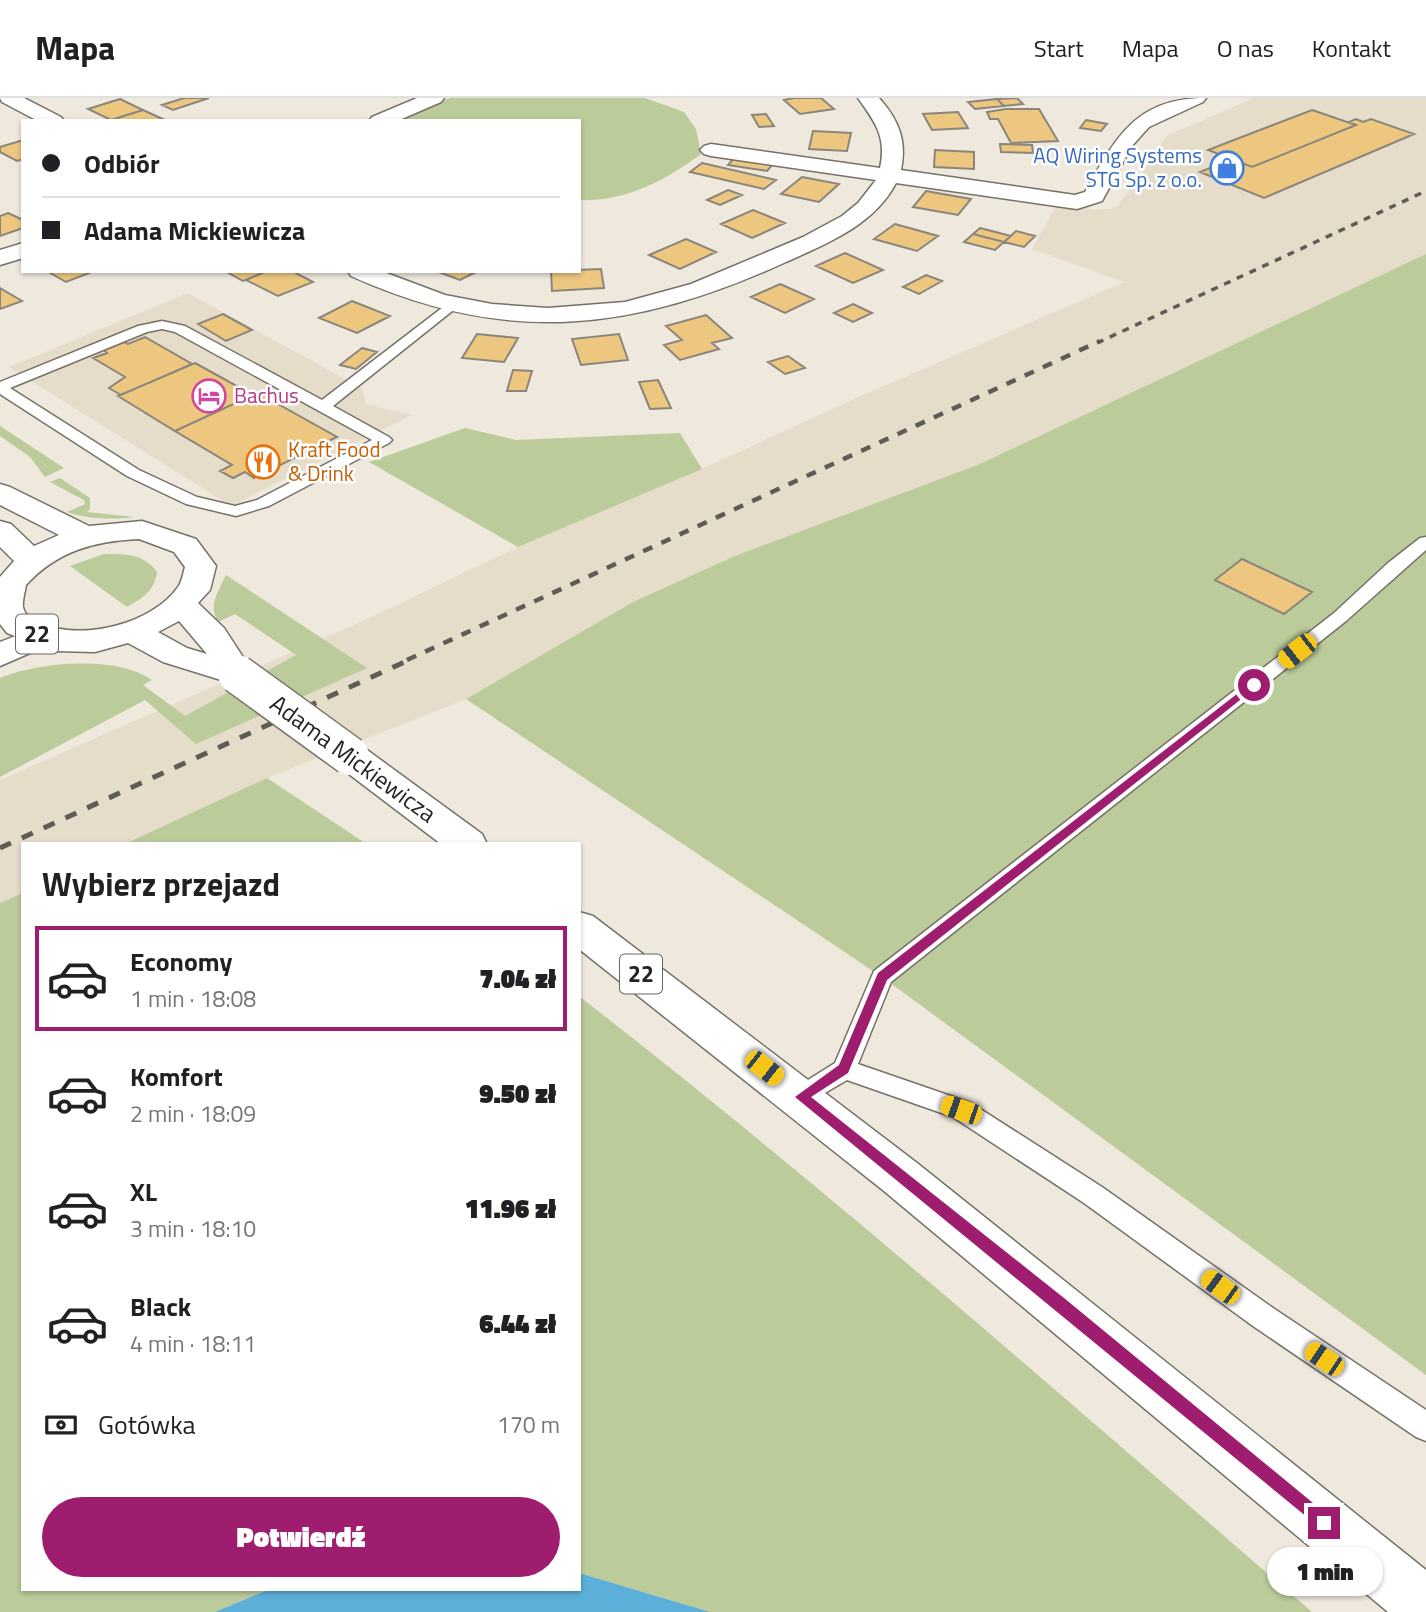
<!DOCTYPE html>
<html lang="pl">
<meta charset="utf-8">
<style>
:root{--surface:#fff;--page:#f6f6f6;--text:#202124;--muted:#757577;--line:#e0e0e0;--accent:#9f1d6f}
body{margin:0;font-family:"Titillium Web",sans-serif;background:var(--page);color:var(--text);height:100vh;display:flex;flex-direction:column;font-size:26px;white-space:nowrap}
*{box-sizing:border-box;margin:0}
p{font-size:23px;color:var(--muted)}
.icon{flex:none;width:38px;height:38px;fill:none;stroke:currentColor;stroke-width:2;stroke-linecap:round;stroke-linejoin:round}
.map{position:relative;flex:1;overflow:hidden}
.panel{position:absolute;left:21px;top:744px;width:560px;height:749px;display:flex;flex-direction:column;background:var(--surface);border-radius:0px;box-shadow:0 2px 5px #0004}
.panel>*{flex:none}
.guide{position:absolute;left:21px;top:21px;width:560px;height:154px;border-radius:0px;box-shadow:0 2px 5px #0004;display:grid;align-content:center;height:154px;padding:0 21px;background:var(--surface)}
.end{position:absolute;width:32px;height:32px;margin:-16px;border:9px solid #9f1d6f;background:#fff;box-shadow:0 0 0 4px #fff}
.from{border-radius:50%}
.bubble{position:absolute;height:49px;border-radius:24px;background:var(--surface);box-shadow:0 2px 5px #0004;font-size:23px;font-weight:800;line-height:49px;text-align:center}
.car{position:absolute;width:21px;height:42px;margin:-21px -10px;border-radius:9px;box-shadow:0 0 5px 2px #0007;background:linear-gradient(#f5c518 24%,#345 0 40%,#f5c518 0 76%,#345 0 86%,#f5c518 0)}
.guide b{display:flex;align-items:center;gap:24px;height:66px;font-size:26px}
.guide b+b{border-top:2px solid var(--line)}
.guide i{width:18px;height:18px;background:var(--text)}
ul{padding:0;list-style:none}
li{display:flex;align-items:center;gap:21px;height:105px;margin:0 14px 10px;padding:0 7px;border:4px solid transparent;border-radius:0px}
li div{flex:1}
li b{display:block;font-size:26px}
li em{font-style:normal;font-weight:800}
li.active{border-color:var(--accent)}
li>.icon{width:63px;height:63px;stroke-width:1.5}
h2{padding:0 21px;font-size:32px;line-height:84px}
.pay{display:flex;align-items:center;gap:18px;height:77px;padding:0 21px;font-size:26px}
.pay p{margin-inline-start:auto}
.button{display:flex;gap:14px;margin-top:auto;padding:14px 21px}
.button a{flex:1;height:80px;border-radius:42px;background:var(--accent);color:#fff;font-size:28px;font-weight:800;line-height:80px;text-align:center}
header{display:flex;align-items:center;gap:42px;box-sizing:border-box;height:98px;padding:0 35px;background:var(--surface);border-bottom:2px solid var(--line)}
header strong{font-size:33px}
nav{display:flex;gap:38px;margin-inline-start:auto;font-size:24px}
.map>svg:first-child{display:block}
.built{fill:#e6dcca}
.green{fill:#bbcb9a}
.water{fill:#5cafd8}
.building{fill:#edc77f;stroke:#8b867c;stroke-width:2}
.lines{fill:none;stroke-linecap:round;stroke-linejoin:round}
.service-casing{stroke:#767167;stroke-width:3}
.minor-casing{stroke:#767167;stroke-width:3}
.secondary-casing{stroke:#767167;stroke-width:3}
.primary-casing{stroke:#767167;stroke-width:3}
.service{fill:#fff;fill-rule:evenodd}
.minor{fill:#fff;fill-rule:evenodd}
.secondary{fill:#fff;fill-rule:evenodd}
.primary{fill:#fff;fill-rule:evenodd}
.rail-far2{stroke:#5f5c56;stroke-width:3.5;stroke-dasharray:7 7;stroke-linecap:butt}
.rail-far1{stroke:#5f5c56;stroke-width:4.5;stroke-dasharray:10 10;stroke-linecap:butt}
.rail{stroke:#5f5c56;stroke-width:5;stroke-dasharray:12 12;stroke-linecap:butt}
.primary-bridge-casing{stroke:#767167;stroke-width:41;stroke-linecap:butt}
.primary-bridge{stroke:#fff;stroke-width:38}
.route{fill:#9f1d6f}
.labels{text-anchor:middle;stroke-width:5;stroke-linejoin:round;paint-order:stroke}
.far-shop-label{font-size:21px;fill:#366cbe;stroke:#fff;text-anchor:end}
.far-hotel-label{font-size:21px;fill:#b23c85;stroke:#fff;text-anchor:start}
.far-food-label{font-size:21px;fill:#c56008;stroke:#fff;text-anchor:start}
.shield{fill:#fff;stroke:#666562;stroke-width:2}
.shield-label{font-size:23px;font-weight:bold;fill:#25231f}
.street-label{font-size:24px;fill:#25231f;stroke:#fff}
</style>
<header>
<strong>Mapa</strong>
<nav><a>Start</a><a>Mapa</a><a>O nas</a><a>Kontakt</a></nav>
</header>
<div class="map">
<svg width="1426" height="1514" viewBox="0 0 1426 1514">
<rect width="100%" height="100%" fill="#eee8dd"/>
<path class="built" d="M 1254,0 L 1426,0 L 1426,156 L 980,366 L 735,458 L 633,504 L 466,601 L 267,680 L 127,745 L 23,746 L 23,795 L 0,805 L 0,682 L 363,523 L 518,449 L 702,371 L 854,301 L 1124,184 L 1032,151 L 1058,105 L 1095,112 L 1110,111 L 1118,107 L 1142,76 L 1166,38 Z
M 188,195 L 363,291 L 366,306 L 412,317 L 231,408 L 9,269 Z"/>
<path class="green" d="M 450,0 L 645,0 L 684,14 L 696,31 L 701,56 C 665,83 624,104 579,102 L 579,23 L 396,23 Z
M 1426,156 L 1426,1277 L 882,879 L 466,601 L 633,504 L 735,458 L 980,366 Z
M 0,328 L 64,370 L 45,379 L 30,359 L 0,338 Z
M 465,330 L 516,342 L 680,335 L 702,371 L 518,449 L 369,364 Z
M 60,380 L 90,400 L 90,411 L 87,414 L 134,419 C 114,422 87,421 67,414 L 85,406 L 84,402 L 50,384 Z
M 104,456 C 125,456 143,455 157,474 C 154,493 143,500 127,509 L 70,468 Z
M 226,477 L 367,570 L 196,646 L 145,602 L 0,679 L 0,580 C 39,564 116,557 152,582 L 143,587 L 185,618 L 296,557 L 235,516 L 218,524 C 208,507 218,494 226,477 Z
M 267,680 L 365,745 L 127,745 Z
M 23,795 L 23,1491 L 270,1491 L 215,1514 L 0,1514 L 0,805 Z
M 579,898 C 831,1094 1070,1305 1312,1514 L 710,1514 L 579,1475 Z"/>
<path class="water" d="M 579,1475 L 710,1514 L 215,1514 L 270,1491 L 579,1491 Z"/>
<path class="building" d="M 184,0 L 209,0 L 173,12 L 162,7 Z
M 794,0 L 821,0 L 834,11 L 800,16 L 784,2 Z
M 1017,0 L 1023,6 L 1004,8 L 997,1 Z
M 120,1 L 143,12 L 111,22 L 88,11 Z
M 997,1 L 1004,8 L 975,11 L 968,4 Z
M 1006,11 L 1039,11 L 1058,43 L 1011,45 L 998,21 L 990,21 L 987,14 Z
M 143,12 L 167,23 L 111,22 Z
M 1312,12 L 1356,27 L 1252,69 L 1208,52 Z
M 958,14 L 968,30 L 932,32 L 923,16 Z
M 766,16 L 774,28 L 759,29 L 752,17 Z
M 1356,21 L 1363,24 L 1371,21 L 1414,36 L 1264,100 L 1200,74 L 1232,61 L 1252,69 L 1356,27 L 1349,24 Z
M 1086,22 L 1107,26 L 1101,33 L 1080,30 Z
M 813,33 L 851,35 L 847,53 L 809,51 Z
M 23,42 L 23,61 L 17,63 L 0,54 L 0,49 Z
M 1000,46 L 1032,47 L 1033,55 L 1001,54 Z
M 935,52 L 974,54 L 974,71 L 934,69 Z
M 733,61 L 773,66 L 767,73 L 728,67 Z
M 702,65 L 776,82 L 764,91 L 690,74 Z
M 802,79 L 839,86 L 819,104 L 781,96 Z
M 728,92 L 742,97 L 720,107 L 707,102 Z
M 926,93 L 971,101 L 958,117 L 913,109 Z
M 753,112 L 785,125 L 752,140 L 721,126 Z
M 8,115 L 23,122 L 23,130 L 0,138 L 0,118 Z
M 895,126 L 938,138 L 917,153 L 874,141 Z
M 980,130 L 1011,138 L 1004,144 L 973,136 Z
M 1016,133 L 1035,138 L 1024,149 L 1004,144 Z
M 973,136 L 1004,144 L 995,152 L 964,144 Z
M 686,141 L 716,154 L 680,171 L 649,157 Z
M 845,155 L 883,172 L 853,185 L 816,168 Z
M 601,171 L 604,190 L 552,193 L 551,173 Z
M 47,173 L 94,173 L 66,184 Z
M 225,173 L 267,173 L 243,183 Z
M 267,173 L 292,173 L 313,184 L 278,198 L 246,182 Z
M 436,173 L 478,173 L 460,182 Z
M 926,177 L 942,183 L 919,196 L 903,189 Z
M 780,186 L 814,201 L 785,215 L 751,199 Z
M 0,190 L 22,203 L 0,211 Z
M 352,203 L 390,218 L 357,235 L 319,220 Z
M 853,206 L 872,215 L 853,224 L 834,215 Z
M 223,216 L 252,232 L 226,243 L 198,226 Z
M 706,217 L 732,240 L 712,245 L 719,251 L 680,262 L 664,247 L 682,242 L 666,228 Z
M 477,236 L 518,240 L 504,264 L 462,260 Z
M 619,236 L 628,262 L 581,267 L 572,241 Z
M 145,239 L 192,266 L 121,297 L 109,290 L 125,279 L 93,260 L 107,255 L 104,252 L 124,244 L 128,246 Z
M 362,250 L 377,254 L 356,271 L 340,267 Z
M 788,258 L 805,270 L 785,276 L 768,264 Z
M 195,265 L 253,297 L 175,333 L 118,298 Z
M 513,272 L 532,273 L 526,293 L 507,293 Z
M 658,282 L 671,310 L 650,311 L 639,284 Z
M 262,293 L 282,304 L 278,306 L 337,339 L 254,380 L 245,374 L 233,380 L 220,373 L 232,367 L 175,333 Z
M 1242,461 L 1312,494 L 1284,516 L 1215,482 Z"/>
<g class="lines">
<defs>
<path id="service" d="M 451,203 L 456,204 L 456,210 L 333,308 L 389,339 L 392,342 L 389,345 L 269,408 L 236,418 L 186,406 L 127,378 L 0,296 L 0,284 L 138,228 L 162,223 L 185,228 L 322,302 ZM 162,231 L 175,234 L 372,342 L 257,402 L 235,408 L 197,399 L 139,372 L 10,290 L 147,234 Z
M 1426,439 L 1426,452 L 1346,523 L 891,884 L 858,966 L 971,1005 L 1102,1089 L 1273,1210 L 1426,1312 L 1426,1343 L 1416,1339 L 1253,1228 L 1084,1105 L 953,1019 L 847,982 L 801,1009 L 792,1006 L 789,999 L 792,992 L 835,965 L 874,873 L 1334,515 L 1388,465 L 1420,440 Z"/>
<path id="minor" d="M 0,0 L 24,0 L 61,19 L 64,23 L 38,23 L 2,4 Z
M 417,0 L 444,0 L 441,4 L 397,23 L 369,23 L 372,19 Z
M 858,0 L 879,0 C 899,22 907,43 901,72 L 1075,97 L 1085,94 C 1116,39 1136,0 1206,0 L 1203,4 L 1149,29 L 1132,48 L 1102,103 L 1077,111 L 896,85 C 874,127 828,145 786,164 C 634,233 508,249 351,178 L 348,173 L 381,173 L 445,197 L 492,206 L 548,210 L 625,204 L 691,186 L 803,139 L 842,118 L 858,105 L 876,82 L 711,58 L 704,56 L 700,52 L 704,48 L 711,46 L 880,70 C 887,39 875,24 858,0 Z
M 23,145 L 23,160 L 0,167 L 0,152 Z"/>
<path id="secondary" d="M 41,528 L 53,531 L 58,538 L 53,545 L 0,568 L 0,544 Z"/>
<path id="primary" d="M 0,386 L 10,389 L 89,428 L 142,423 L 196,441 L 216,468 L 210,492 L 198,505 L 224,530 L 254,576 L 249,584 L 237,587 L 163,564 L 128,545 L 95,554 L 54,553 L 7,535 L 0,526 L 0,479 L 14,463 L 0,449 L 0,423 L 11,426 L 34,448 L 59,437 L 0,407 ZM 139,441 L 174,454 L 185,469 C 183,475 182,484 178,489 C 152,526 83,543 43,526 C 35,523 25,519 23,509 C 22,503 25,494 26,487 C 57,453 94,443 139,441 ZM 179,523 L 207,556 L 187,550 L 158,534 Z
M 350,646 L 363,649 L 482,736 L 487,746 L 441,746 L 337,667 L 332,658 L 337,649 Z
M 579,814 L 593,818 L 917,1065 L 1426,1472 L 1426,1514 L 1388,1514 L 884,1093 L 579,851 Z"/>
</defs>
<use href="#service" class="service-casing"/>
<use href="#minor" class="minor-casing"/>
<use href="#secondary" class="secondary-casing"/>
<use href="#primary" class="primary-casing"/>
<use href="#service" class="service"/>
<use href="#minor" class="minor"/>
<use href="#secondary" class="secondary"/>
<use href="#primary" class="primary"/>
<path class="rail-far2" d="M 1097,245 L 1426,93"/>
<path class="rail-far1" d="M 407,562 L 1100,243"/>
<path class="rail" d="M 0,750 L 411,561"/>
<defs>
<path id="primary-bridge" d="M 237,576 L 350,658"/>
</defs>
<use href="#primary-bridge" class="primary-bridge-casing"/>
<use href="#primary-bridge" class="primary-bridge"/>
</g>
<path class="route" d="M 1251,585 L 1259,587 L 887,882 L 848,975 L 811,999 L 1064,1200 L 1330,1419 L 1332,1425 L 1330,1430 L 1324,1433 L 795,999 L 839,967 L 878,875 Z"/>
<defs>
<symbol id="shop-ring" viewBox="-11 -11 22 22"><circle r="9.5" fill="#fff" stroke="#3f7fe0" stroke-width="1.5"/><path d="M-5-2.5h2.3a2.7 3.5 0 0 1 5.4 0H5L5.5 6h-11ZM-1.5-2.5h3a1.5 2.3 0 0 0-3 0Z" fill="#3f7fe0"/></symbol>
<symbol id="hotel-ring" viewBox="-11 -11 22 22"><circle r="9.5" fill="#fff" stroke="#d1479c" stroke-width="1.5"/><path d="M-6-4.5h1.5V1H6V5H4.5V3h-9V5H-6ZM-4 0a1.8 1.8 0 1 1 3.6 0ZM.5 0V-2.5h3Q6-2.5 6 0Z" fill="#d1479c"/></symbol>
<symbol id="restaurant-ring" viewBox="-11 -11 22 22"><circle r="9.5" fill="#fff" stroke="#e8710a" stroke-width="1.5"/><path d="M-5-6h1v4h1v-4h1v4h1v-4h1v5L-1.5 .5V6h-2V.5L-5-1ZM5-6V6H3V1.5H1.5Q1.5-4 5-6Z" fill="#e8710a"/></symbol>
</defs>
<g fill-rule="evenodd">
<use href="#shop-ring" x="1208" y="51" width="38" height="38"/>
<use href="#hotel-ring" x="190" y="279" width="38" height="38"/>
<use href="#restaurant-ring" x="244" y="345" width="38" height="38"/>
</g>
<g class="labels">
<g class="far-shop-label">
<text x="1202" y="65">AQ Wiring Systems<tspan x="1202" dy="24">STG Sp. z o.o.</tspan></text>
</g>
<g class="far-hotel-label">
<text x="234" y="305">Bachus</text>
</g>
<g class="far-food-label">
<text x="288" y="359">Kraft Food<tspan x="288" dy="24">&amp; Drink</tspan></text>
</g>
<g class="shield">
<rect x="16" y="516.5" width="42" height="39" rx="5"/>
<rect x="620" y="856.5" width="42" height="39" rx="5"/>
</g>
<g class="shield-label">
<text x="37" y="544">22</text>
<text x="641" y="884">22</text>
</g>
<g class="street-label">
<text transform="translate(353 661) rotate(36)" y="8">Adama Mickiewicza</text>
</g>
</g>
</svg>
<i class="end from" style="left:1254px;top:587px"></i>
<i class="end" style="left:1324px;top:1425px"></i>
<div class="bubble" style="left:1267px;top:1449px;width:116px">1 min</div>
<i class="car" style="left:1297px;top:553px;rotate:232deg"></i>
<i class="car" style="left:764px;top:970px;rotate:128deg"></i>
<i class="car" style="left:961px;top:1012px;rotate:289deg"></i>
<i class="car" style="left:1220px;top:1189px;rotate:306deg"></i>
<i class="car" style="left:1324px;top:1261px;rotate:304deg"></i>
<div class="guide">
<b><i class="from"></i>Odbiór</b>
<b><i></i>Adama Mickiewicza</b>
</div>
<section class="panel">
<h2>Wybierz przejazd</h2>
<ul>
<li class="active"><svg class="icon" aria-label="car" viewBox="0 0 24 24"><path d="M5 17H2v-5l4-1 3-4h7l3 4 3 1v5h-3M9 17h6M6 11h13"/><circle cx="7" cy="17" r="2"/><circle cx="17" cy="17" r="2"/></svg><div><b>Economy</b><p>1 min · 18:08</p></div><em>7.04 zł</em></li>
<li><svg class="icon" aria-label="car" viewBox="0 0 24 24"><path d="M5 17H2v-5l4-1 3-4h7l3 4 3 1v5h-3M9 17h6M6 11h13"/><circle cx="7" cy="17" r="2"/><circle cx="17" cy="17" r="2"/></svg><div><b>Komfort</b><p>2 min · 18:09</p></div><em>9.50 zł</em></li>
<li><svg class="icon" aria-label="car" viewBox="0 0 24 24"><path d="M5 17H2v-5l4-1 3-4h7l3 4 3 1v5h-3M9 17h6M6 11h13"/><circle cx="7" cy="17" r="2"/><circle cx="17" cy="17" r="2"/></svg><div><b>XL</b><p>3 min · 18:10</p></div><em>11.96 zł</em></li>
<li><svg class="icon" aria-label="car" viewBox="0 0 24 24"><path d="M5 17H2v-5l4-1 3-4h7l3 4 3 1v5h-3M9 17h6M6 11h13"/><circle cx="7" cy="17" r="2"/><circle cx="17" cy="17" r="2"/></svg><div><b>Black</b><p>4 min · 18:11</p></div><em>6.44 zł</em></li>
</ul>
<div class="pay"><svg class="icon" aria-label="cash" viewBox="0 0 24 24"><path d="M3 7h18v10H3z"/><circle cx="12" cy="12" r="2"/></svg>Gotówka<p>170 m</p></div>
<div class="button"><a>Potwierdź</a></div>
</section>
</div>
